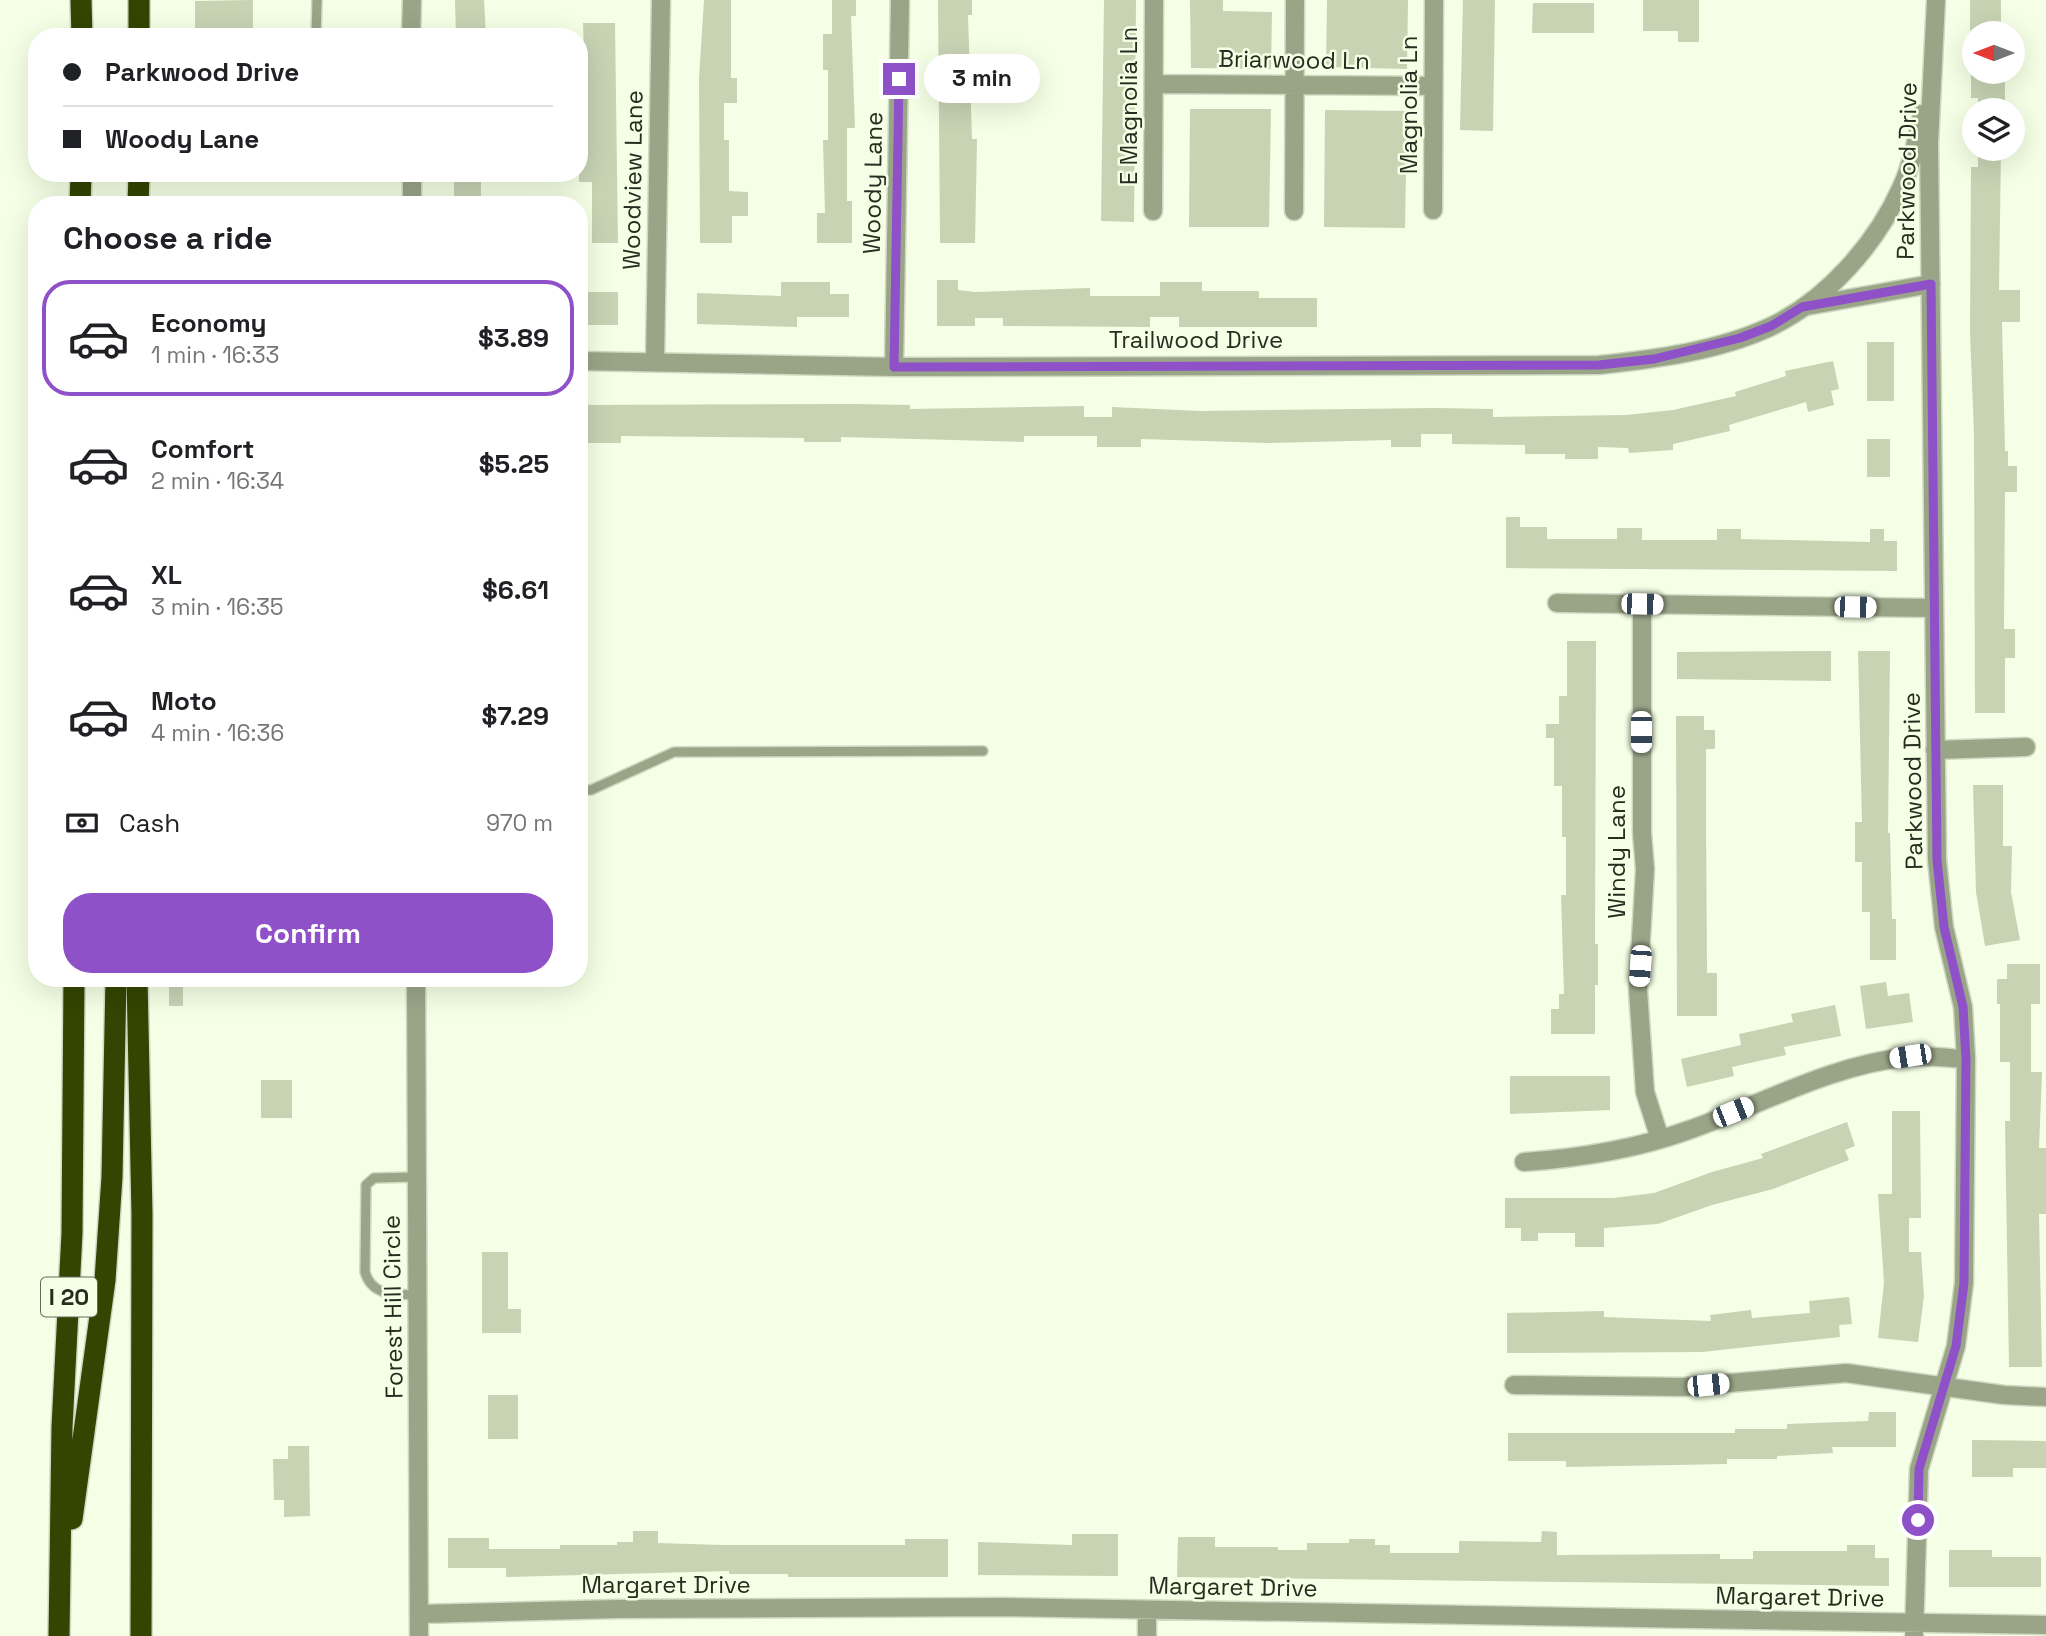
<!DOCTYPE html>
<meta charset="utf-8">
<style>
:root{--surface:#fff;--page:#f2f2f2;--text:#202124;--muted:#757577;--line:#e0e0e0;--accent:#8e51c8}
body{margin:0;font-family:"Space Grotesk",sans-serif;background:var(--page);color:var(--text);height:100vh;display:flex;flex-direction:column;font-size:26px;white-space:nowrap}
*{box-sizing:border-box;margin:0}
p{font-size:23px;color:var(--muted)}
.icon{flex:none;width:38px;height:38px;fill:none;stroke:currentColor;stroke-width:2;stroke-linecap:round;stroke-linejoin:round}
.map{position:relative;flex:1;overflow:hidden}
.details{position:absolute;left:28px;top:196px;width:560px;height:791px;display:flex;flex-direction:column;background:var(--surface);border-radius:28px;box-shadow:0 7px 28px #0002}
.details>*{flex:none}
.banner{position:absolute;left:28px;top:28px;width:560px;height:154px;border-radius:28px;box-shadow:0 7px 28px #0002;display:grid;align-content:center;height:154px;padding:0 35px;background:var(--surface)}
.needle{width:46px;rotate:270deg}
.tools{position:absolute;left:1962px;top:21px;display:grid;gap:14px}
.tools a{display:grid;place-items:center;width:63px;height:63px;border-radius:50%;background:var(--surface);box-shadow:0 7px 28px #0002;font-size:35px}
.end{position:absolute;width:32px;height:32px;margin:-16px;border:9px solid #8e51c8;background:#fff;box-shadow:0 0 0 4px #fff}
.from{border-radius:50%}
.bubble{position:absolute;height:49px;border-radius:24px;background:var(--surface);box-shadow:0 7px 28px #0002;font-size:23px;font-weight:600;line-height:49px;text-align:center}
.car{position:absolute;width:21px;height:42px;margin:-21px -10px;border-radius:9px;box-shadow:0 0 5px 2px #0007;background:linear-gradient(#fff 24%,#345 0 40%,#fff 0 76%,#345 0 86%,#fff 0)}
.banner b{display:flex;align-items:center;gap:24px;height:66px;font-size:26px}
.banner b+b{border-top:2px solid var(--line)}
.banner i{width:18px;height:18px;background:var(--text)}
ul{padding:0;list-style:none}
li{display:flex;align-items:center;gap:21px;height:116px;margin:0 14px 10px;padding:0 21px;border:4px solid transparent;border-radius:28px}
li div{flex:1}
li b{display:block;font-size:26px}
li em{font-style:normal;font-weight:600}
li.selected{border-color:var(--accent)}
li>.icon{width:63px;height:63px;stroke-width:1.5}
h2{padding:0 35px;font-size:32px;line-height:84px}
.pay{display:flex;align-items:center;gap:18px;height:77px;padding:0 35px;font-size:26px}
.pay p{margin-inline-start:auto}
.button{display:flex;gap:14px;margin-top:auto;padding:14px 35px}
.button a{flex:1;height:80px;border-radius:28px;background:var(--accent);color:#fff;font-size:28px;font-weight:600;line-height:80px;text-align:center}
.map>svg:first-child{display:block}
.building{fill:#c7d3b3}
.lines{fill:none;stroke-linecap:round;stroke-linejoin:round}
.service-casing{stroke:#cfd9c2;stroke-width:12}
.minor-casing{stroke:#cfd9c2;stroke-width:21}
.tertiary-casing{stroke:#cfd9c2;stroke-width:21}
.motorway-casing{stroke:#cfd9c2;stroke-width:24}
.service{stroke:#9aa588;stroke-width:9}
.minor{stroke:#9aa588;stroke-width:18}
.tertiary{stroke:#9aa588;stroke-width:18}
.motorway{stroke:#334500;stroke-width:21}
.route{stroke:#8e51c8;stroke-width:9}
.labels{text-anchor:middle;stroke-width:5;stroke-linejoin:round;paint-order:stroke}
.shield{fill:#f4ffe5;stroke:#656b5b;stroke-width:2}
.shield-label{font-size:23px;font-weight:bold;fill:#282c20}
.street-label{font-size:24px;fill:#282c20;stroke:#f4ffe5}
</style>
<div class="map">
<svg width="2046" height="1636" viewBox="0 0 2046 1636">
<rect width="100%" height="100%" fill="#f4ffe5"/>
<path class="building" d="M 253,0 L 253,37 L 195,37 L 195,1 Z
M 455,0 L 484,0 L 486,37 L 456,37 Z
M 704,0 L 731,0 L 731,78 L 737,78 L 737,103 L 724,103 L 724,140 L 729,140 L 729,191 L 748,192 L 748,216 L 732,216 L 732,243 L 700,243 L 699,78 Z
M 832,0 L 856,0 L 856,16 L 851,16 L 855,128 L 847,128 L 847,201 L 852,201 L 852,243 L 817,243 L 817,213 L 825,213 L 823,140 L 828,140 L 828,70 L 823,70 L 823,34 L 832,34 Z
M 938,0 L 972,0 L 972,15 L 968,15 L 972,139 L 977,139 L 975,243 L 940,243 Z
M 1104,0 L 1136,0 L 1134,222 L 1101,221 Z
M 1190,0 L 1223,0 L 1223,11 L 1272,12 L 1271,69 L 1191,68 Z
M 1327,0 L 1408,0 L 1407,69 L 1326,67 Z
M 1463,0 L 1495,0 L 1493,131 L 1460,130 Z
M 1643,0 L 1699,0 L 1699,42 L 1678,42 L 1678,31 L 1643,31 Z
M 1970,0 L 2001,0 L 2001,33 L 1970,33 Z
M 1533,3 L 1594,3 L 1594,33 L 1532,33 Z
M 583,23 L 615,23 L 618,243 L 592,243 L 592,182 L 579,182 L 579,148 L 587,148 Z
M 1971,72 L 2005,72 L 2005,110 L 1978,110 L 1978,98 L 1971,98 Z
M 1190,109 L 1271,109 L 1269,227 L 1189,227 Z
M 1325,110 L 1407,111 L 1405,228 L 1324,227 Z
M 1978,149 L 2001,149 L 1999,290 L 2020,290 L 2020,322 L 2002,322 L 2005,451 L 2008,451 L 2008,466 L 2017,466 L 2017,492 L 2005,492 L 2004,629 L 2015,629 L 2015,658 L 2005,658 L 2005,713 L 1975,713 L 1974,434 L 1970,332 L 1971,167 L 1978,167 Z
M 454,173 L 481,173 L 481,205 L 454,205 Z
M 937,280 L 958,280 L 958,290 L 975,292 L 1090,288 L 1090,296 L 1160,296 L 1160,282 L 1202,282 L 1202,291 L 1259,291 L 1259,298 L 1317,298 L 1317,327 L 1179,327 L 1179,317 L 1150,317 L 1150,327 L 1003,326 L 1003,318 L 975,318 L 975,326 L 937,326 Z
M 781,282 L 830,282 L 830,294 L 849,294 L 849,317 L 797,317 L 797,327 L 697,324 L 697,293 L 781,296 Z
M 579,292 L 618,292 L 618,325 L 579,325 Z
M 1867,342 L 1894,342 L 1894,401 L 1867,401 Z
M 1833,361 L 1839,389 L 1831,391 L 1834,405 L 1808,412 L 1806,402 L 1729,425 L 1730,431 L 1673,444 L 1673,450 L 1629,453 L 1628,448 L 1598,447 L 1598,459 L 1565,459 L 1565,454 L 1525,454 L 1525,445 L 1452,444 L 1452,434 L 1421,434 L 1421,447 L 1391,447 L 1391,440 L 1268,443 L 1141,439 L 1141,447 L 1097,447 L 1097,436 L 1024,436 L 1024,442 L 841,437 L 841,442 L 804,442 L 804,438 L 621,436 L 621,443 L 579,443 L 579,405 L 855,404 L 910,405 L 910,409 L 1084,406 L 1084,417 L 1112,417 L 1112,407 L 1200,411 L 1436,408 L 1493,409 L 1493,417 L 1626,415 L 1673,410 L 1736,396 L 1735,392 L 1786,376 L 1785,371 Z
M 1867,439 L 1890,439 L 1890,477 L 1867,477 Z
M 1506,517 L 1520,517 L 1520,527 L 1547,527 L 1547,539 L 1617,539 L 1617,528 L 1642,528 L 1642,540 L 1717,540 L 1717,529 L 1741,529 L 1741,539 L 1870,542 L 1870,529 L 1884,529 L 1884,541 L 1897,541 L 1897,571 L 1506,568 Z
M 1567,641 L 1596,641 L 1595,944 L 1598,944 L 1598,985 L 1595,985 L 1595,1034 L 1551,1034 L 1551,1009 L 1559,1009 L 1559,994 L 1564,994 L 1561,895 L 1566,895 L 1566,837 L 1562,837 L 1562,786 L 1554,786 L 1554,738 L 1546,738 L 1546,724 L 1559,724 L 1559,696 L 1567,696 Z
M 1831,651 L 1831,681 L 1677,679 L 1677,652 Z
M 1858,651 L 1890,651 L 1888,833 L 1890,833 L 1892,919 L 1896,919 L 1896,960 L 1870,960 L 1870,912 L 1862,912 L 1862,862 L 1855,862 L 1855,822 L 1862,822 Z
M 1676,716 L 1704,716 L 1704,730 L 1715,730 L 1715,749 L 1706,749 L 1706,820 L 1707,973 L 1717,973 L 1717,1016 L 1677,1016 Z
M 1973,785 L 2003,785 L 2003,846 L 2012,846 L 2011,892 L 2020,940 L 1985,946 L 1976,892 Z
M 2007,964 L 2040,964 L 2040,1004 L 2031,1004 L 2031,1072 L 2042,1072 L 2039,1148 L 2046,1148 L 2046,1214 L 2039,1214 L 2042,1367 L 2009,1367 L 2005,1121 L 2010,1121 L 2010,1062 L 2000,1062 L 2000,1004 L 1997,1004 L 1997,979 L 2007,979 Z
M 169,978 L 183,978 L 183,1006 L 169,1006 Z
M 1886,982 L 1888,996 L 1909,993 L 1913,1022 L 1866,1029 L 1860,986 Z
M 1835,1005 L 1841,1036 L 1784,1047 L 1786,1055 L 1732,1067 L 1734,1076 L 1687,1087 L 1681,1059 L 1741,1045 L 1739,1034 L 1793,1022 L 1791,1014 Z
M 1510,1076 L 1610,1076 L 1610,1110 L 1510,1114 Z
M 261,1080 L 292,1080 L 292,1118 L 261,1118 Z
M 1892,1111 L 1920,1111 L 1921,1218 L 1909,1218 L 1909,1252 L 1921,1252 L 1924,1296 L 1918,1342 L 1878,1338 L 1884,1283 L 1878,1194 L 1892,1194 Z
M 1847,1122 L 1855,1146 L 1845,1150 L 1849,1160 L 1773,1189 L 1712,1205 L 1658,1224 L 1604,1228 L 1604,1247 L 1575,1247 L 1575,1233 L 1538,1233 L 1538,1241 L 1521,1241 L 1521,1228 L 1505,1228 L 1505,1198 L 1613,1198 L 1654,1193 L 1712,1172 L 1763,1158 L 1761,1154 Z
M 482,1252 L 508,1252 L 508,1309 L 521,1309 L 521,1333 L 482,1333 Z
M 1849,1297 L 1852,1324 L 1839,1325 L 1840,1337 L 1702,1352 L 1507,1353 L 1507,1313 L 1604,1311 L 1604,1317 L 1711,1321 L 1710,1315 L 1751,1310 L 1752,1318 L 1810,1313 L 1809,1301 Z
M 488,1395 L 518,1395 L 518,1439 L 488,1439 Z
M 1869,1412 L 1896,1412 L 1896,1447 L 1832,1447 L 1833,1453 L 1777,1456 L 1777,1459 L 1727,1459 L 1727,1464 L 1566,1467 L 1566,1461 L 1508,1461 L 1508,1433 L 1735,1433 L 1735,1429 L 1787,1429 L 1787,1424 L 1868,1421 Z
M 1972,1440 L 2046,1441 L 2046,1468 L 2013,1468 L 2013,1477 L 1972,1477 Z
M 288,1446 L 309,1446 L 310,1516 L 284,1517 L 284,1500 L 274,1500 L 273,1459 L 288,1459 Z
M 633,1531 L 658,1531 L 658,1543 L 723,1545 L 905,1545 L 905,1539 L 948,1539 L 948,1577 L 788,1577 L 788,1574 L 729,1574 L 729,1571 L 506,1577 L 506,1568 L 448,1568 L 448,1538 L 489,1538 L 489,1549 L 560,1549 L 560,1545 L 617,1545 L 617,1542 L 633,1542 Z
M 1542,1531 L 1557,1532 L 1557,1555 L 1720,1554 L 1720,1559 L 1753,1559 L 1753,1551 L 1847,1551 L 1847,1545 L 1875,1545 L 1875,1558 L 1889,1558 L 1889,1586 L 1177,1577 L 1178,1537 L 1215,1537 L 1215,1547 L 1278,1547 L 1278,1550 L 1307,1550 L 1307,1543 L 1349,1543 L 1349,1539 L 1375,1539 L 1375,1545 L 1390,1545 L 1390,1553 L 1459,1553 L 1459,1541 L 1541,1542 Z
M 1072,1534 L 1118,1534 L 1118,1576 L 978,1575 L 978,1542 L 1072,1545 Z
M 1949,1550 L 1992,1550 L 1992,1557 L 2041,1557 L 2041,1587 L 1949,1587 Z"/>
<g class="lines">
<defs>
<path id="service" d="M 316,37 L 317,0
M 579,790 L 591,790 L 674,752 L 983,751
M 416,1177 L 374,1178 L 366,1185 L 365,1272 C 372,1297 396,1294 418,1295"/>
<path id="minor" d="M 1154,84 L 1433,86
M 1433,210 L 1434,0
M 1153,211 L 1154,0
M 1294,211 L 1295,0
M 1807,306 L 1931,284
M 579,361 L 894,367 L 1599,365 C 1656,359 1718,351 1770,327 C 1827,300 1877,243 1902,186 C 1912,164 1917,138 1922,114
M 655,361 L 661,0
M 894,367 L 900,0
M 1557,603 L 1934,608
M 1642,604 L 1642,833 L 1645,869 L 1638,990 L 1645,1092 L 1660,1139
M 1935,750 L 2026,747
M 1524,1162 C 1580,1158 1633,1150 1686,1131 C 1759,1106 1829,1065 1908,1057 C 1926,1055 1947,1058 1966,1059
M 1514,1385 L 1683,1387 L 1846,1373 L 2004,1395 L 2046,1397
M 419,1614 L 618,1609 L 1002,1607 L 2046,1625
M 1147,1636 L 1147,1610
M 1914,1636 L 1919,1469 L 1956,1346 L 1964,1283 L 1966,1059 L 1963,1007 L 1944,927 L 1937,860 L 1929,143 L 1936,0"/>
<path id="tertiary" d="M 411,37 L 412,0
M 412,173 L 412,205
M 416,978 L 419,1636"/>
<path id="motorway" d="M 81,0 L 82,37
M 139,0 L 139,37
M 80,205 L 81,173
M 138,205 L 139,173
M 137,978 L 142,1214 L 141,1636
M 72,1519 L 105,1280 L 112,1177 L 116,978
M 59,1636 L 62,1427 L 72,1233 L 74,978"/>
</defs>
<use href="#service" class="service-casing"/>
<use href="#minor" class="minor-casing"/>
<use href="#tertiary" class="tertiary-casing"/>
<use href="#motorway" class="motorway-casing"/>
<use href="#service" class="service"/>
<use href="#minor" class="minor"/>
<use href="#tertiary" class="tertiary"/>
<use href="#motorway" class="motorway"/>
</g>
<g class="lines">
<path class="route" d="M 899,79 L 894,367 L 1599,365 L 1654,359 L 1740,338 L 1771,326 L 1802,307 L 1931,284 L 1937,860 L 1944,927 L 1963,1007 L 1966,1059 L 1964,1283 L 1956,1346 L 1919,1469 L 1918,1520"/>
</g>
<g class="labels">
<rect class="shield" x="41" y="1277.5" width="56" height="39" rx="5"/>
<g class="shield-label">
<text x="69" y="1305">I 20</text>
</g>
<g class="street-label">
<text transform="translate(1294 60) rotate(1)" y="8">Briarwood Ln</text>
<text transform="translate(1409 105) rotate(-90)" y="8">Magnolia Ln</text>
<text transform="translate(1129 106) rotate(-90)" y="8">E Magnolia Ln</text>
<text transform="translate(1907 171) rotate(-89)" y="8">Parkwood Drive</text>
<text transform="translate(633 180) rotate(-89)" y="8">Woodview Lane</text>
<text transform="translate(873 183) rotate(-89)" y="8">Woody Lane</text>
<text x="1196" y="348">Trailwood Drive</text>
<text transform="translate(1913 781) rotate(-91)" y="8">Parkwood Drive</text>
<text transform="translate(1617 852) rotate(-90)" y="8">Windy Lane</text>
<text transform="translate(393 1307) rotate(-91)" y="8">Forest Hill Circle</text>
<text x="666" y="1593">Margaret Drive</text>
<text transform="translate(1233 1587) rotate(1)" y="8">Margaret Drive</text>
<text transform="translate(1800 1597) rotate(1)" y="8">Margaret Drive</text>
</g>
</g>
</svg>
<div class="tools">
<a><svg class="needle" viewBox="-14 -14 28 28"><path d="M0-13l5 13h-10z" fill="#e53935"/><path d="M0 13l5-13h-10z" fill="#757577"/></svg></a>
<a><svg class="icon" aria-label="layers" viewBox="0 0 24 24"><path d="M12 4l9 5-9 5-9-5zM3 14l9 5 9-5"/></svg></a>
</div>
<i class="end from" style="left:1918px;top:1520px"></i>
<i class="end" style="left:899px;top:79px"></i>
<div class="bubble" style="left:924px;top:54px;width:116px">3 min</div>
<i class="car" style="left:1642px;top:604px;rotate:91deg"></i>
<i class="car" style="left:1855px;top:607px;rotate:91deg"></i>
<i class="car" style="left:1641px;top:732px;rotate:180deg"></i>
<i class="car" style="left:1640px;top:966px;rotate:184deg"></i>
<i class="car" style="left:1910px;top:1056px;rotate:261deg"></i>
<i class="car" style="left:1733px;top:1112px;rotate:68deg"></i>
<i class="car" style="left:1708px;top:1385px;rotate:84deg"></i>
<div class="banner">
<b><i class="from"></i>Parkwood Drive</b>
<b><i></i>Woody Lane</b>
</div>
<section class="details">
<h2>Choose a ride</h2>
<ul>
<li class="selected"><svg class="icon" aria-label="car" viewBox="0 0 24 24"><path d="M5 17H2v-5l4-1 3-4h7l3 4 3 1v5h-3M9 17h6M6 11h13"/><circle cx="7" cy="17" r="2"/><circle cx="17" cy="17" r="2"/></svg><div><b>Economy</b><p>1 min · 16:33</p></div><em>$3.89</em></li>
<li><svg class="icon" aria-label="car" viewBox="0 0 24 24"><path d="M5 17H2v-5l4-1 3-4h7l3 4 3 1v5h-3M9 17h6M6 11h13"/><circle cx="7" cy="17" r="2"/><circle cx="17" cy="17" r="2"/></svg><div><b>Comfort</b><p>2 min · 16:34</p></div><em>$5.25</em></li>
<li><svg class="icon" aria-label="car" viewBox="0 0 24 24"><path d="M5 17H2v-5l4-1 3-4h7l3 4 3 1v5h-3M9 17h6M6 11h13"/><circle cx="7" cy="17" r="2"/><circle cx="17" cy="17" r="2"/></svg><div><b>XL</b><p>3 min · 16:35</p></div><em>$6.61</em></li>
<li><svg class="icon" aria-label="car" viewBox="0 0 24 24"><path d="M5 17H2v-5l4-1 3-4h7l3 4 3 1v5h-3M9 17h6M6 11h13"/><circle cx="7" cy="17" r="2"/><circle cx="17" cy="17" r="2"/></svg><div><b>Moto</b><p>4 min · 16:36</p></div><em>$7.29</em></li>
</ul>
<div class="pay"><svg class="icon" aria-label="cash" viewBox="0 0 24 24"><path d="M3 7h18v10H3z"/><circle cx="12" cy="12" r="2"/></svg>Cash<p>970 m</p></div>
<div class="button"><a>Confirm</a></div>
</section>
</div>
